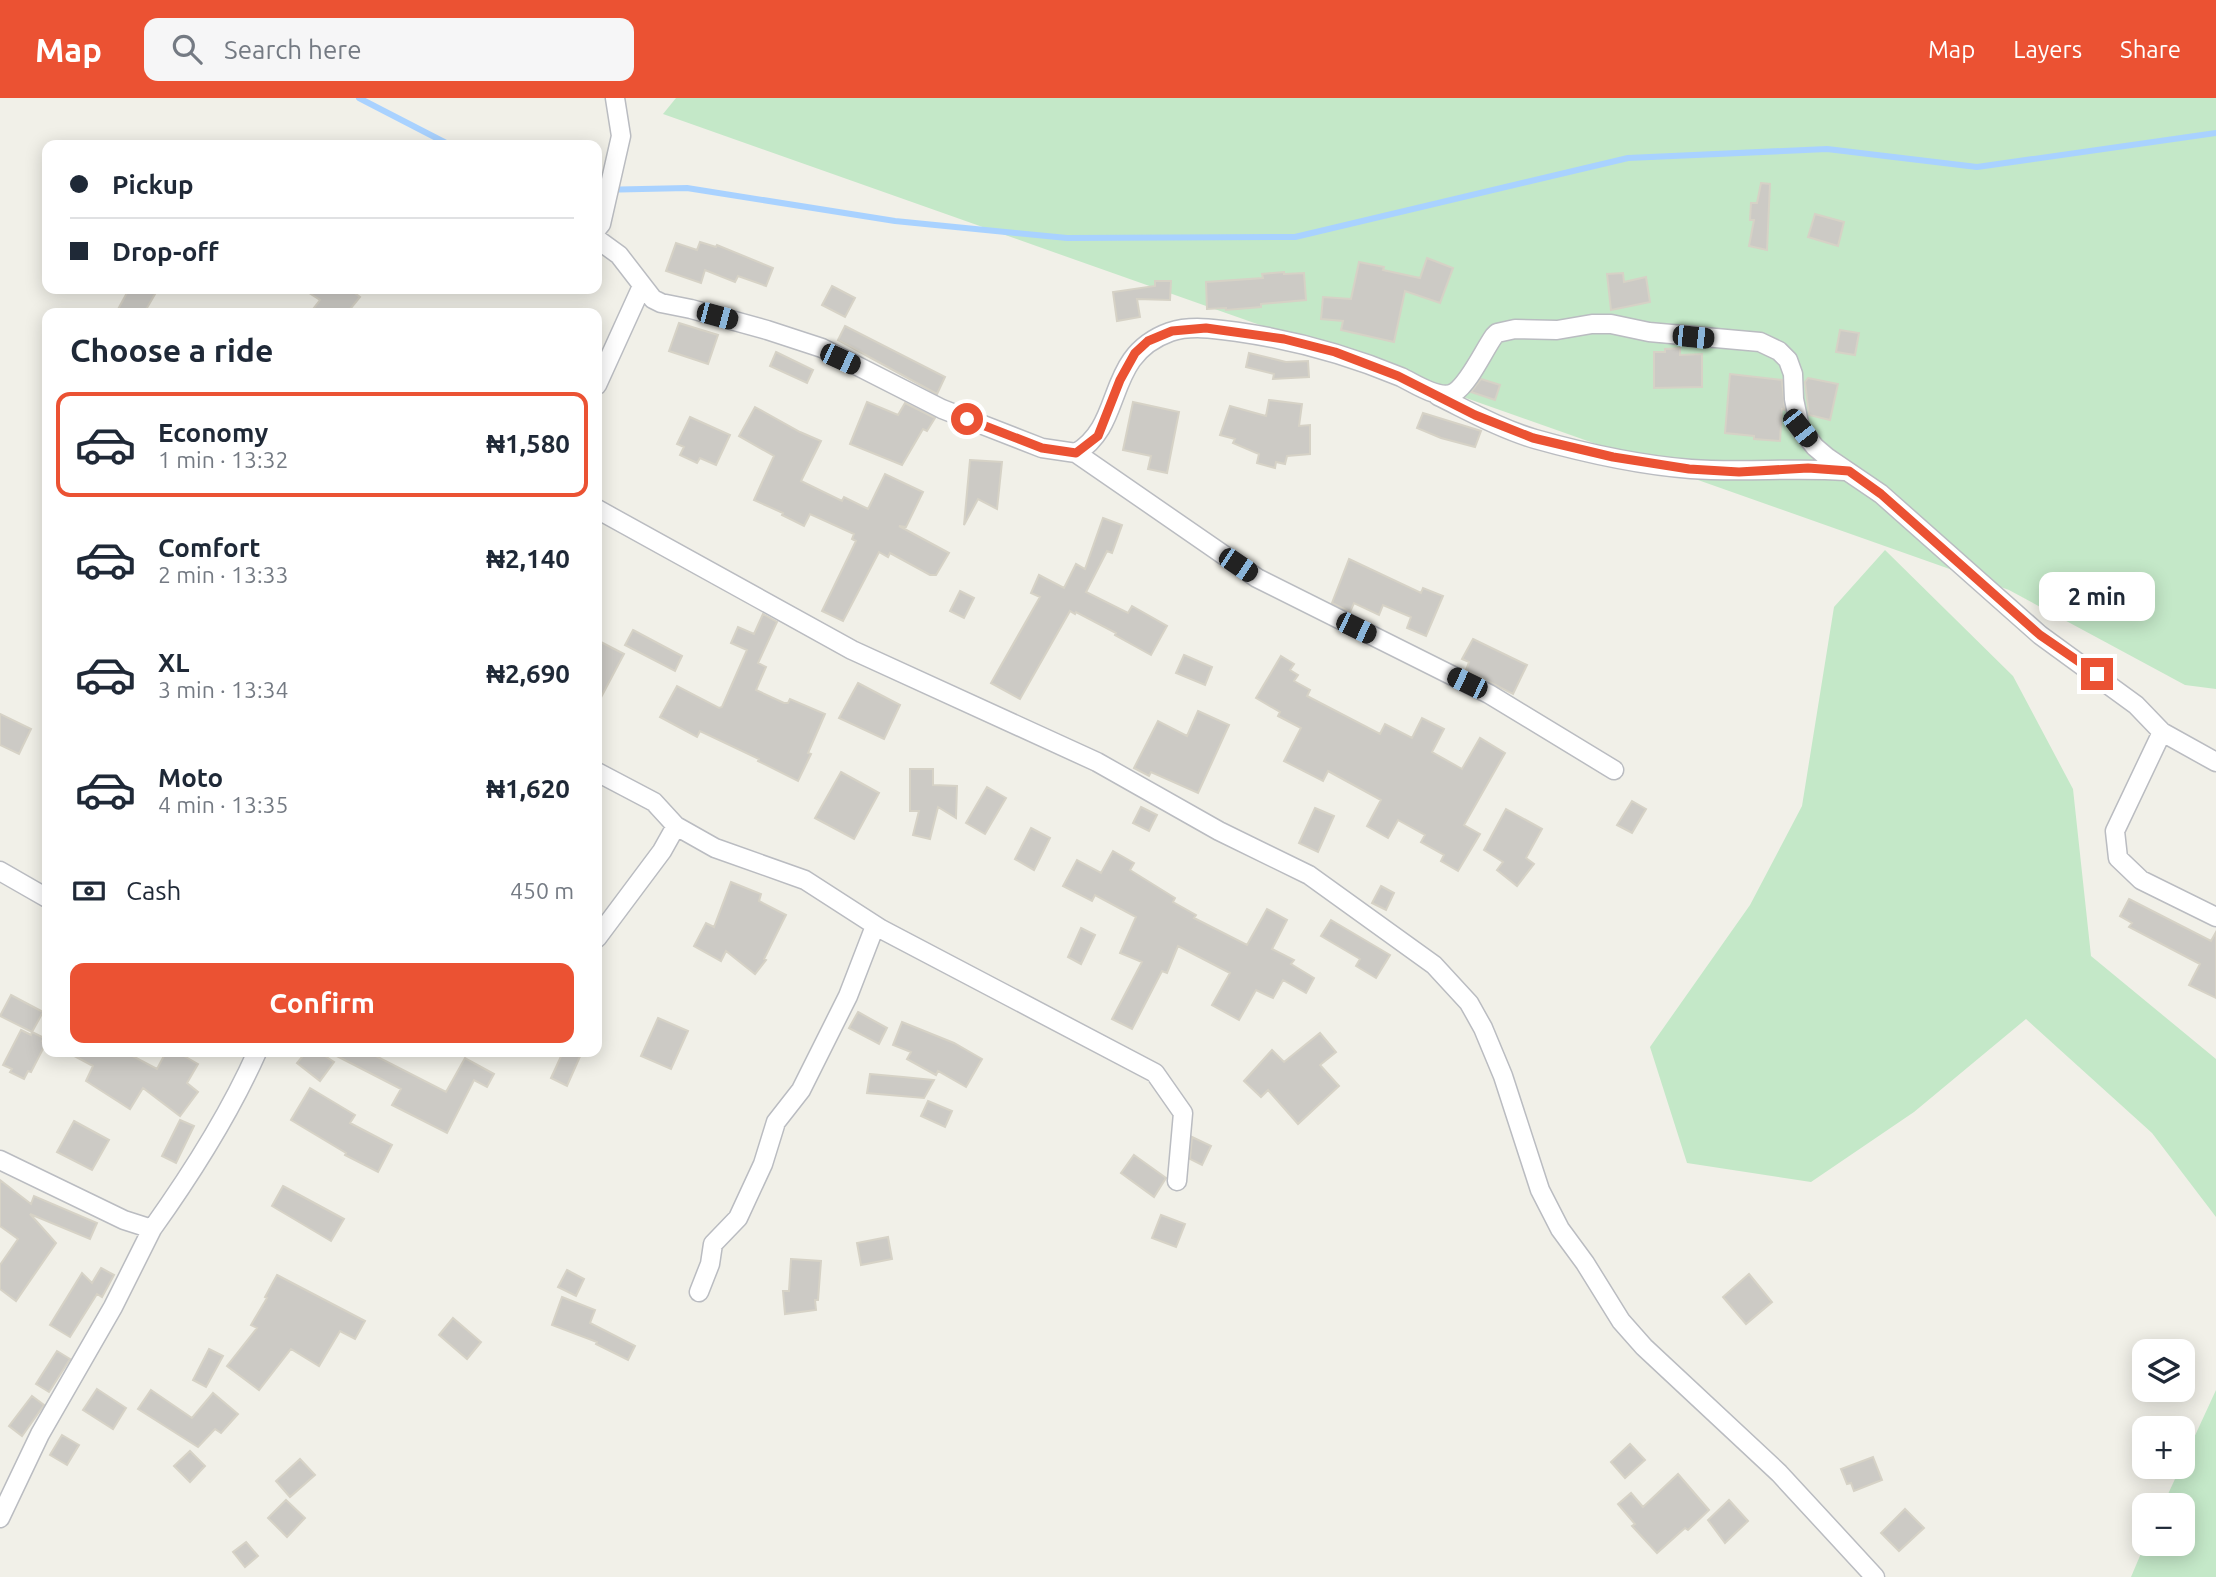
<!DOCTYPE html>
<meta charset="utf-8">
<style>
:root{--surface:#fff;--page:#f6f6f7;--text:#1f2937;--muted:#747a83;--line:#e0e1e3;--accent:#eb5233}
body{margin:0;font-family:Ubuntu,sans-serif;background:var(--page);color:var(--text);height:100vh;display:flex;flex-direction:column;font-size:26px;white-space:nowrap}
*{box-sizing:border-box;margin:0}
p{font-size:23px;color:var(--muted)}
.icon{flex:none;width:38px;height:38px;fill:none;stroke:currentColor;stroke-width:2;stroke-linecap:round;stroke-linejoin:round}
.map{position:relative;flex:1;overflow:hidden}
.panel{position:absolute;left:42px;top:210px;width:560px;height:749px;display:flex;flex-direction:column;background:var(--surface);border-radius:14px;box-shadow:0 4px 18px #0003}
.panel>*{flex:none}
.guide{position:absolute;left:42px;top:42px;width:560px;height:154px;border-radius:14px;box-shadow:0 4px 18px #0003;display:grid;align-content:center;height:154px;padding:0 28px;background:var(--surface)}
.tools{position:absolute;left:2132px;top:1241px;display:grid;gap:14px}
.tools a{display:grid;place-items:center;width:63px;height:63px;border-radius:14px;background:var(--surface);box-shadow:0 4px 18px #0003;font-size:35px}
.end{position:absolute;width:32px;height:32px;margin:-16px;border:9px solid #eb5233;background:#fff;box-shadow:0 0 0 4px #fff}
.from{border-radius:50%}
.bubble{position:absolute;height:49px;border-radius:14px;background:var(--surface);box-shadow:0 4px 18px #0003;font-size:23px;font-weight:700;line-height:49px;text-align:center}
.car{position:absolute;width:21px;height:42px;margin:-21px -10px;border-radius:9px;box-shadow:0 0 5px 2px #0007;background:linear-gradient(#222 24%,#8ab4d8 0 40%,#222 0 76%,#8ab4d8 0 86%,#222 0)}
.guide b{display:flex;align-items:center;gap:24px;height:66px;font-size:26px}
.guide b+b{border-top:2px solid var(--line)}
.guide i{width:18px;height:18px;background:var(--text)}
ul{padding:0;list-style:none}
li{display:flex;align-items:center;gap:21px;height:105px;margin:0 14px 10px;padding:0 14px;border:4px solid transparent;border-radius:14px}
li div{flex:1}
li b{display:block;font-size:26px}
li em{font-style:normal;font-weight:700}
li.selected{border-color:var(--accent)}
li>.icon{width:63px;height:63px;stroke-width:1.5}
h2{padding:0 28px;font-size:32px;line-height:84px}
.pay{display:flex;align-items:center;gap:18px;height:77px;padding:0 28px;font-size:26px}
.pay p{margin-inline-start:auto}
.button{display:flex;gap:14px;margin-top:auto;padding:14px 28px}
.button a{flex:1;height:80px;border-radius:14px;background:var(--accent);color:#fff;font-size:28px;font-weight:700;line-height:80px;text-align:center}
header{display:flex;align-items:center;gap:42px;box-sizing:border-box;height:98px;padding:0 35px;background:var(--accent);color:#fff}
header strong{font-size:33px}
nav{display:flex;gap:38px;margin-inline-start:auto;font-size:24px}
.search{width:490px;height:63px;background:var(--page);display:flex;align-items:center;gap:18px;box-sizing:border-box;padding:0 24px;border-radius:14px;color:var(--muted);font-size:26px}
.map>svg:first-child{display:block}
.green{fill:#c4e8c8}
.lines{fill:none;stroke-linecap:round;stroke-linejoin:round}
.stream{stroke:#a9d2ff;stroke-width:6}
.building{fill:#cccac5;stroke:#d6d2c6;stroke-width:2}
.street-casing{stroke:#babcc1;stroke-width:21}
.street{stroke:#fff;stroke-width:18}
.route{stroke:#eb5233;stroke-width:9}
</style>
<header>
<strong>Map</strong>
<div class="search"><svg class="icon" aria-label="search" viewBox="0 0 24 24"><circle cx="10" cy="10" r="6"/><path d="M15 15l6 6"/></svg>Search here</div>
<nav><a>Map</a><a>Layers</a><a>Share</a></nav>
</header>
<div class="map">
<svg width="2216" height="1479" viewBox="0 0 2216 1479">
<rect width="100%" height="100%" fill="#f1f0e8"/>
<path class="green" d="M 676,0 L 2216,0 L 2216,591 L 2185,587 L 2009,492 L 663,16 Z
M 1885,452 L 2013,578 L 2073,691 L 2091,858 L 2216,961 L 2216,1119 L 2152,1035 L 2026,921 L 1914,1014 L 1811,1084 L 1687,1065 L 1650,949 L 1750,807 L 1802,708 L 1834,509 Z
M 2216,1292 L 2216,1479 L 2131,1479 L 2145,1446 L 2182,1446 L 2182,1407 L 2163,1407 Z"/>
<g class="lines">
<path class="stream" d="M 359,0 L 450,47
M 597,92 L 687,90 L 895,123 L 1067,140 L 1295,139 L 1628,60 L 1827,51 L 1977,69 L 2216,35"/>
</g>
<path class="building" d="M 1761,85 L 1770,86 L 1767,152 L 1749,148 L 1754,122 L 1750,122 L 1751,105 L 1757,105 Z
M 1815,116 L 1844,124 L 1838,148 L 1808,139 Z
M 700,144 L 716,149 L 717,147 L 773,170 L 766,188 L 738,178 L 735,184 L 705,172 L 701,185 L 666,173 L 676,145 L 697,152 Z
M 1427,160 L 1453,170 L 1440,205 L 1405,193 L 1394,244 L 1341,232 L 1343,223 L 1321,221 L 1323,199 L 1351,201 L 1359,164 L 1384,169 L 1383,172 L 1420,180 Z
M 1284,174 L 1284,176 L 1304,175 L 1306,202 L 1261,206 L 1261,209 L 1226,212 L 1226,210 L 1207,211 L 1206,184 L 1263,180 L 1262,176 Z
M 1623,175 L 1624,184 L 1646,179 L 1650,204 L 1611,212 L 1607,176 Z
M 1155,183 L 1171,183 L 1170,202 L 1137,201 L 1140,219 L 1117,223 L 1113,194 L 1155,188 Z
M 832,188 L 855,200 L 845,219 L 822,207 Z
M 129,191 L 158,191 L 144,215 L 116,215 Z
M 303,191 L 349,191 L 360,199 L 347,215 L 310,215 L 320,202 Z
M 679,225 L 718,237 L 708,266 L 669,253 Z
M 845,228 L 945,279 L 937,296 L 838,242 Z
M 1840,232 L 1859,235 L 1855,257 L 1836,254 Z
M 1680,250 L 1680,257 L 1702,256 L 1702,289 L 1654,290 L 1654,254 L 1665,254 L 1665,251 Z
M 776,254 L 813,272 L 807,285 L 770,268 Z
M 1249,255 L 1286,264 L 1308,263 L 1309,279 L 1273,281 L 1274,276 L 1246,269 Z
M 1730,276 L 1782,282 L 1785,312 L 1782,311 L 1780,343 L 1754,341 L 1754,338 L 1725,335 Z
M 1808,280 L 1838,286 L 1830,322 L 1809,317 L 1805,284 Z
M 1481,281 L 1500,287 L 1495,302 L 1471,294 Z
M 1269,302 L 1302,306 L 1299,328 L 1310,327 L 1310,356 L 1287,358 L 1285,366 L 1276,364 L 1275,370 L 1257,365 L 1259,356 L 1233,345 L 1235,341 L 1220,337 L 1230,308 L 1266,318 Z
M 867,304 L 898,317 L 905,305 L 935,320 L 927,333 L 923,331 L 902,367 L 850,346 Z
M 1133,304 L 1179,314 L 1167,375 L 1148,371 L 1151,358 L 1123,352 Z
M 755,309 L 800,334 L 821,343 L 801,383 L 842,403 L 844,399 L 868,411 L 885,376 L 923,394 L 906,429 L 899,428 L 949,455 L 936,477 L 930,477 L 890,455 L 888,459 L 879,454 L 843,523 L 822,513 L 856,443 L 852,441 L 854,436 L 810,416 L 804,428 L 782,417 L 783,415 L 754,402 L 774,358 L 739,338 Z
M 1423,315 L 1481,333 L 1475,349 L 1441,340 L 1417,330 Z
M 690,319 L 730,337 L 716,367 L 700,360 L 697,365 L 680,357 L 684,349 L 677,346 Z
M 970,362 L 1002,364 L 997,411 L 978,401 L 964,427 Z
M 1103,420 L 1122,427 L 1112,455 L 1107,453 L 1086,494 L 1128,515 L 1132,508 L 1167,528 L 1151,557 L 1115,537 L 1116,535 L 1076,514 L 1075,516 L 1070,513 L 1020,601 L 991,585 L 1040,499 L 1031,495 L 1039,477 L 1064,490 L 1076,466 L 1085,471 Z
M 1349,461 L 1421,495 L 1423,490 L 1443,498 L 1426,538 L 1407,530 L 1411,519 L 1383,507 L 1379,517 L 1354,505 L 1350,514 L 1332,505 Z
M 960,493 L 974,500 L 964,520 L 950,513 Z
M 763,516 L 777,524 L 758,565 L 766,569 L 756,592 L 784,605 L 788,605 L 790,601 L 825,616 L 808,655 L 811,656 L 798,683 L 758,663 L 759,661 L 700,633 L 697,639 L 660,619 L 677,588 L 719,610 L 722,609 L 747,552 L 731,545 L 738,529 L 754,536 Z
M 633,532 L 682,558 L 675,573 L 625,547 Z
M 1473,541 L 1527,567 L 1513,596 L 1466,572 L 1469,564 L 1462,561 Z
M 597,542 L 624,556 L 597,607 Z
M 1184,557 L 1212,569 L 1205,587 L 1176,575 Z
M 1281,558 L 1294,566 L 1290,572 L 1298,577 L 1294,583 L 1310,592 L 1307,598 L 1380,636 L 1385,626 L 1412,640 L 1422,620 L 1444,631 L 1432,654 L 1462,671 L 1480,640 L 1505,655 L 1464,727 L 1480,736 L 1458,773 L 1441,763 L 1444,757 L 1421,744 L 1425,737 L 1398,722 L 1388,740 L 1367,728 L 1381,702 L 1328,673 L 1323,683 L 1284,663 L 1301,630 L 1278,618 L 1280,614 L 1256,600 Z
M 858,585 L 900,607 L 884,641 L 839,620 Z
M 1198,613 L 1229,627 L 1198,695 L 1151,674 L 1149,678 L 1134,670 L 1158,623 L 1187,638 Z
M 0,616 L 31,631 L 19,656 L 0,647 Z
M 910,671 L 933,671 L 933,687 L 957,688 L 956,720 L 938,709 L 930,741 L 913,737 L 919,713 L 910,713 Z
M 841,674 L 879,695 L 854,741 L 815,720 Z
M 987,689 L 1006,700 L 985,736 L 966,725 Z
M 1632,703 L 1646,711 L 1632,735 L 1617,727 Z
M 1141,709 L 1157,717 L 1149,733 L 1133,725 Z
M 1315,710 L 1334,718 L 1318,754 L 1299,745 Z
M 1506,711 L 1542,731 L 1526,760 L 1534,766 L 1517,788 L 1497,772 L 1503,764 L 1484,752 Z
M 1031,730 L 1050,740 L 1034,772 L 1015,761 Z
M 1113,753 L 1134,765 L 1130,772 L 1175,800 L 1173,804 L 1196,817 L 1194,820 L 1247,847 L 1267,811 L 1287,822 L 1272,851 L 1294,862 L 1291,866 L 1314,880 L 1306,895 L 1283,882 L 1273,900 L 1256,892 L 1239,922 L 1212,907 L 1230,875 L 1178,848 L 1167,875 L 1162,873 L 1132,931 L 1112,921 L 1142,864 L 1120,855 L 1136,819 L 1095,797 L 1092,803 L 1063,788 L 1077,762 L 1101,775 Z
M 731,784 L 761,796 L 759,803 L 786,817 L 764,861 L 766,862 L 755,876 L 726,853 L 721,863 L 694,848 L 706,825 L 714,829 Z
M 1381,788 L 1394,795 L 1386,812 L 1372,805 Z
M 2129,801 L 2211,843 L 2216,834 L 2216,900 L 2189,887 L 2200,866 L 2129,829 L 2132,825 L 2120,818 Z
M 1331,822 L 1390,857 L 1376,880 L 1356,868 L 1360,861 L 1321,838 Z
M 1081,830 L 1095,837 L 1081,866 L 1068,859 Z
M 11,897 L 43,914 L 32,934 L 0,918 Z
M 858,914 L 887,930 L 879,946 L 849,930 Z
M 658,920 L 688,933 L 671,971 L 641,958 Z
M 902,924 L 954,945 L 982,961 L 966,989 L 938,973 L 936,977 L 907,961 L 911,954 L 893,947 Z
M 21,932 L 31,937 L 32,934 L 44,940 L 42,943 L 46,945 L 31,974 L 28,973 L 24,981 L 10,974 L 12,971 L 3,967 Z
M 1320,935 L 1336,954 L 1320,967 L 1339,988 L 1298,1026 L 1268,992 L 1261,999 L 1244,983 L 1272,952 L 1284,964 Z
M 67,954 L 125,954 L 157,971 L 166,954 L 177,954 L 198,966 L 187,985 L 198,994 L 180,1018 L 143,990 L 130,1011 L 86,983 L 93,968 Z
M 306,954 L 319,954 L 334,964 L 320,983 L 297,965 Z
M 329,954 L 368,954 L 446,994 L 465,960 L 494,976 L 487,989 L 474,982 L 447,1035 L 392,1007 L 401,991 Z
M 563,954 L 582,954 L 567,988 L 551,980 Z
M 870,976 L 903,979 L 934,982 L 924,1000 L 867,995 Z
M 310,990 L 355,1017 L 350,1025 L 392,1047 L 378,1074 L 345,1057 L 346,1055 L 291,1022 Z
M 928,1003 L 952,1013 L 945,1029 L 921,1018 Z
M 180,1022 L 194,1028 L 176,1065 L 162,1058 Z
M 74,1023 L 109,1042 L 92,1072 L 57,1054 Z
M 1192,1039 L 1211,1048 L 1202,1067 L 1190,1061 Z
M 1134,1057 L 1166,1080 L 1154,1099 L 1121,1075 Z
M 0,1082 L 31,1106 L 34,1098 L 97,1125 L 90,1141 L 30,1116 L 56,1145 L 16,1203 L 0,1191 L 0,1167 L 18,1141 L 0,1128 Z
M 283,1088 L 344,1121 L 331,1143 L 272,1108 Z
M 1161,1117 L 1185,1126 L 1176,1149 L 1152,1140 Z
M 888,1139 L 892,1161 L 861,1167 L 857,1145 Z
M 791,1161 L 821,1163 L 818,1202 L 815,1202 L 816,1212 L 785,1216 L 783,1193 L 789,1193 Z
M 101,1170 L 114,1177 L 102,1199 L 97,1196 L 70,1239 L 50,1227 L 82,1175 L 92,1185 Z
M 567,1172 L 584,1181 L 576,1198 L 558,1189 Z
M 1749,1176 L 1772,1204 L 1746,1226 L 1723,1199 Z
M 277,1177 L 365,1223 L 355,1241 L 340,1233 L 319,1268 L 291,1251 L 259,1292 L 227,1268 L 257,1230 L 251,1227 L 267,1200 L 265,1199 Z
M 562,1199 L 595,1212 L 590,1225 L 635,1248 L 628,1262 L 596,1246 L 597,1244 L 552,1227 Z
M 453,1220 L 481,1244 L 467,1261 L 439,1237 Z
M 209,1251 L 223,1258 L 206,1289 L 193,1282 Z
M 57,1253 L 70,1261 L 49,1294 L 36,1286 Z
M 97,1291 L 126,1310 L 113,1331 L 83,1312 Z
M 151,1292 L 192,1320 L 213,1295 L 238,1316 L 221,1335 L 215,1331 L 198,1349 L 138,1311 Z
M 32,1298 L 44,1307 L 22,1338 L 9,1328 Z
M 62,1337 L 79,1347 L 67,1367 L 50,1357 Z
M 1630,1346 L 1645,1362 L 1625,1380 L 1611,1364 Z
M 190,1353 L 205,1368 L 190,1384 L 174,1368 Z
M 1873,1359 L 1882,1382 L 1854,1393 L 1851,1385 L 1847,1386 L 1841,1371 Z
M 300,1361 L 315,1377 L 290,1399 L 276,1383 Z
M 1678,1376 L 1709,1412 L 1688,1432 L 1685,1430 L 1657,1455 L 1632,1428 L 1635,1426 L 1618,1406 L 1631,1395 L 1643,1409 Z
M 286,1402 L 305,1420 L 287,1439 L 268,1420 Z
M 1729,1402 L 1748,1423 L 1725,1445 L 1708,1422 Z
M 1905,1411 L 1924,1430 L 1899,1453 L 1881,1435 Z
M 246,1444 L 258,1458 L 245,1469 L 233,1454 Z"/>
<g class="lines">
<defs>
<path id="street" d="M 597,131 L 601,126 L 621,38 L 615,0
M 597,141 L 619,157 L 653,201 L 661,205 L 691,211 L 767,232 L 822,250 L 942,311 L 1042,350 L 1076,355 C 1126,325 1103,258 1170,234 C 1191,227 1216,231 1238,234 C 1294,242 1348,257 1401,279 C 1414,285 1441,304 1455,294 C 1469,285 1484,252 1494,238 L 1497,235 L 1515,231 L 1557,232 L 1592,226 L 1611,226 L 1649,234 L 1760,244 L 1779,253 L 1788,262 L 1793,276 L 1794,301 L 1800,330 L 1815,349 L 1828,360 L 1881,396 L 2040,537 L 2136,607 L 2162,634 L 2216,664
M 597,287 L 642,188
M 1438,298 C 1469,313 1501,331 1535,341 C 1585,355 1639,367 1691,371 C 1743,375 1794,369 1845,373
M 1076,355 L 1257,480 L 1489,596 L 1614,672
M 597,411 L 852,552 L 1097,664 L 1219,733 L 1309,777 L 1434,867 L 1469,905 L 1483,930 L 1503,978 L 1540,1092 L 1560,1131 L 1585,1165 L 1621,1223 L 1644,1249 L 1779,1375 L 1875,1479
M 2162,634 L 2115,733 L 2118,760 L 2141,782 L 2216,819
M 597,674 L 654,704 L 676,728 L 715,750 L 805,782 L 881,831 L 1155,975 L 1183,1015 L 1177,1083
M 0,773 L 47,800
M 597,840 L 662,753 L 676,728
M 0,1062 L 124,1122 L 152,1131 C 192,1075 229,1017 257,954
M 699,1194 L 710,1166 L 713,1146 L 738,1120 L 763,1066 L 776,1024 L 801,992 L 848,898 L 875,828
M 0,1420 L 40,1336 L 113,1209 L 152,1131"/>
</defs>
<use href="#street" class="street-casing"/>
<use href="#street" class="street"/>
</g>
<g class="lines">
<path class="route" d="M 967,321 L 1042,350 L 1076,355 L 1098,338 L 1120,282 L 1135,255 L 1148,243 L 1172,233 L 1206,230 L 1284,241 L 1335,254 L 1398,278 L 1475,317 L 1533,340 L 1613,359 L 1689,371 L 1739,374 L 1808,370 L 1849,373 L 1881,396 L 2040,537 L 2097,576"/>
</g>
</svg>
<div class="tools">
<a><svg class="icon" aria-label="layers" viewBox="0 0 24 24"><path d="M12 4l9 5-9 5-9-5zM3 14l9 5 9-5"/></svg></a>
<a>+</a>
<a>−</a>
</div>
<i class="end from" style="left:967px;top:321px"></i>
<i class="end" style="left:2097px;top:576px"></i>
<div class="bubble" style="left:2039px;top:474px;width:116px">2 min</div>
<i class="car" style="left:717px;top:218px;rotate:105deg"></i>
<i class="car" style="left:1693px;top:239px;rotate:96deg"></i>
<i class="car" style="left:840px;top:261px;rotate:115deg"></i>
<i class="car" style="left:1800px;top:330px;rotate:142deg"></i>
<i class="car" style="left:1238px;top:467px;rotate:124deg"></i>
<i class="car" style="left:1356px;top:530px;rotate:116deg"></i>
<i class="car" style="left:1467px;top:585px;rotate:296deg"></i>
<div class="guide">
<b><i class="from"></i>Pickup</b>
<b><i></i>Drop-off</b>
</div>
<section class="panel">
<h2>Choose a ride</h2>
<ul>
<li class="selected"><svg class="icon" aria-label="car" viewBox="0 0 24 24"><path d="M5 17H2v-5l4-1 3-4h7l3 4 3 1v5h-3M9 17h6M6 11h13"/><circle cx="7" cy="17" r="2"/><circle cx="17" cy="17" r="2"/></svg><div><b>Economy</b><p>1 min · 13:32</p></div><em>₦1,580</em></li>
<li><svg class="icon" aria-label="car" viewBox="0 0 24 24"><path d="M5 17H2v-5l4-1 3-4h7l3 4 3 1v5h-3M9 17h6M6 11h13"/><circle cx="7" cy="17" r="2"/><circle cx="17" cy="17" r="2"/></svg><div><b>Comfort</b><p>2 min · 13:33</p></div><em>₦2,140</em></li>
<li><svg class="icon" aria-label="car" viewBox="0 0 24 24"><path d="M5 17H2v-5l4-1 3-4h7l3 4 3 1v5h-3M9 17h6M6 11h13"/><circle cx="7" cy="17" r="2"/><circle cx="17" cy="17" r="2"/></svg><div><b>XL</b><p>3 min · 13:34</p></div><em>₦2,690</em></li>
<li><svg class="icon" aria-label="car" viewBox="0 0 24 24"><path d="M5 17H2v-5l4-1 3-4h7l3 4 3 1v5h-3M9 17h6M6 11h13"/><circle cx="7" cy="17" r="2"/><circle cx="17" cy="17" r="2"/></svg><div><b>Moto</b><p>4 min · 13:35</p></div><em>₦1,620</em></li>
</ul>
<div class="pay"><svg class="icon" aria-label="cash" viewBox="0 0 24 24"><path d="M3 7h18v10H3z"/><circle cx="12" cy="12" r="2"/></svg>Cash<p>450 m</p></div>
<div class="button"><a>Confirm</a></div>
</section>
</div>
